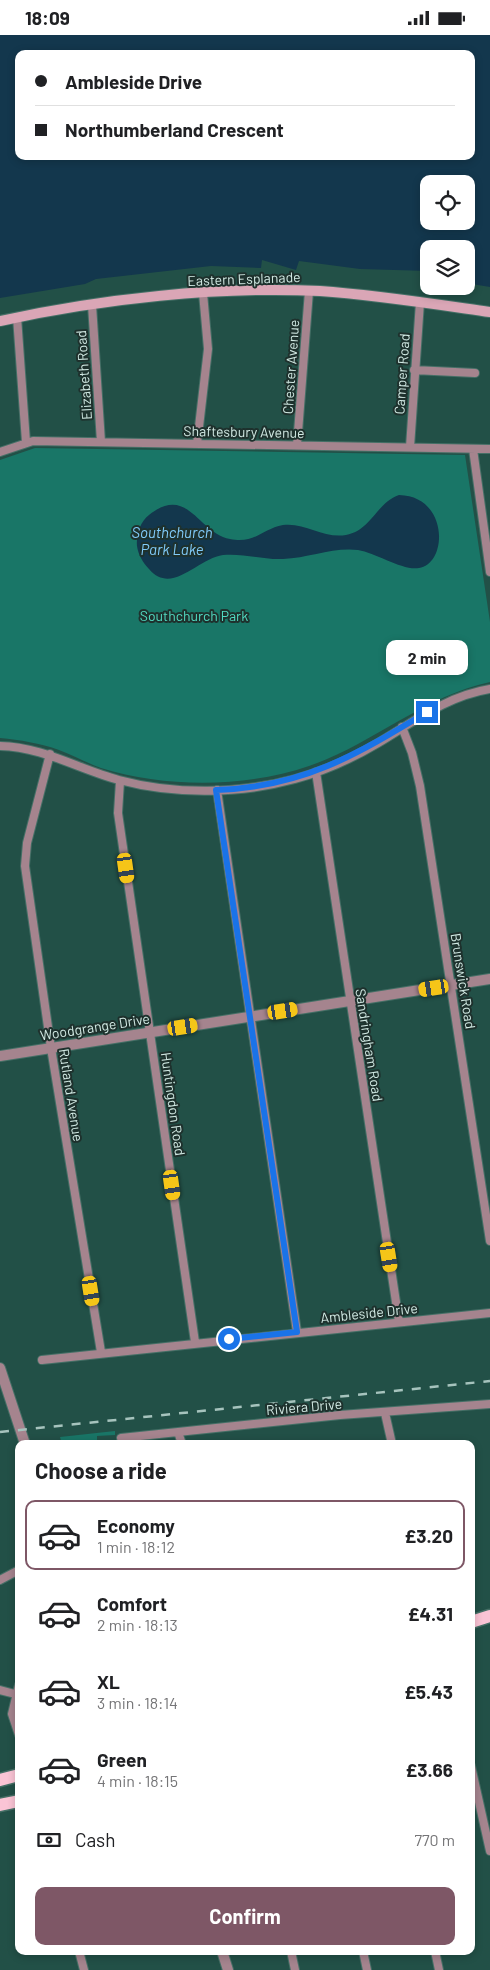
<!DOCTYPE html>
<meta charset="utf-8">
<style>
:root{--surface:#fff;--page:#f2f2f2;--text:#202124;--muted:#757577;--line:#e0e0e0;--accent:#7e5766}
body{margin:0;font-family:Barlow,sans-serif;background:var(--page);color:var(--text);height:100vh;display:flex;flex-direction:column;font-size:19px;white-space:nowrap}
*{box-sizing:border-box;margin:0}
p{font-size:16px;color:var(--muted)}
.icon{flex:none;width:28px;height:28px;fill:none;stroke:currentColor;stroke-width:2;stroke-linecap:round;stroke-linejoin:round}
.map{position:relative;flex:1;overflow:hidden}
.drawer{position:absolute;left:15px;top:1405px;width:460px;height:515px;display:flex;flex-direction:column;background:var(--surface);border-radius:10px;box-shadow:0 2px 8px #0003}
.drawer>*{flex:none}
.guide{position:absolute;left:15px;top:15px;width:460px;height:110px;border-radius:10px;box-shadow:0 2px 8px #0003;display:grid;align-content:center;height:110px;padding:0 20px;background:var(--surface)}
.buttons{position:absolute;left:420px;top:140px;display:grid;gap:10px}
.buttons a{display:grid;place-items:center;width:55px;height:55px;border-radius:10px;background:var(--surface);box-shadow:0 2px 8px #0003;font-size:25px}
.end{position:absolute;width:22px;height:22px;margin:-11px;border:6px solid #1a73e8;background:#fff;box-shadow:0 0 0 2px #fff}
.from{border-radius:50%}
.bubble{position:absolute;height:35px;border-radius:10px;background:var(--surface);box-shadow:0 2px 8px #0003;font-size:16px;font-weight:700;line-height:35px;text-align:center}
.car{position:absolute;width:15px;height:30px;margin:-15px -8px;border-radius:6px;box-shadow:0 0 4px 1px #0007;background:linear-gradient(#f5c518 24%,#345 0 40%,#f5c518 0 76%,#345 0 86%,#f5c518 0)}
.guide b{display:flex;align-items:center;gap:18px;height:48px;font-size:19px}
.guide b+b{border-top:1px solid var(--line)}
.guide i{width:12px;height:12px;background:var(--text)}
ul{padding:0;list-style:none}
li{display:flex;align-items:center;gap:15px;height:70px;margin:0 10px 8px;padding:0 10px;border:2px solid transparent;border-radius:10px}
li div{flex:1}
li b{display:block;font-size:19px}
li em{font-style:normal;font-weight:700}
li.selected{border-color:var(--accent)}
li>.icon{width:45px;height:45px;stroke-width:1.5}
h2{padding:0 20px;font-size:22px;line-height:60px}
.pay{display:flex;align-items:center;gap:12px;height:55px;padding:0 20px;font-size:19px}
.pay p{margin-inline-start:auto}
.button{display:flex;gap:10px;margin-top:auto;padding:10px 20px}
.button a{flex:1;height:58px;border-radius:10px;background:var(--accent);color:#fff;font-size:20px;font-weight:700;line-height:58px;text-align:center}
.status{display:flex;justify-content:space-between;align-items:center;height:35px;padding:0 25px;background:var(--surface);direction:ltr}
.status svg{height:14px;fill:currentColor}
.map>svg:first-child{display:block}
.green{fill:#197667}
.water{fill:#13374d;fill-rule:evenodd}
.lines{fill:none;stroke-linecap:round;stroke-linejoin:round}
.minor-casing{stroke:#456f66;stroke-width:10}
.tertiary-casing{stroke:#456f66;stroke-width:12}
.secondary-casing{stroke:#456f66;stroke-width:12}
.primary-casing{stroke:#456f66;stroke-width:15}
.minor{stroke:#a5848e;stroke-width:8}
.tertiary{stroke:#a5848e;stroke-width:10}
.secondary{stroke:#daa6b6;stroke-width:10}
.primary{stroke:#fac4d5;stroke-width:12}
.rail{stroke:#a6c3bd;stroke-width:2.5;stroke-dasharray:9 9;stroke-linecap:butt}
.route{stroke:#1a73e8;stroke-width:6}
.labels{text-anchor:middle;stroke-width:4;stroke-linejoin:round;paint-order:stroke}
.street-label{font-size:14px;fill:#d1e9e3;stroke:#1e312d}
.park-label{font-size:14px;fill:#52dcc3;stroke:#1e312d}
.water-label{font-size:15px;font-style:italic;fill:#81cbfa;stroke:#1e312d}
</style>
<div class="status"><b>18:09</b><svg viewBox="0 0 49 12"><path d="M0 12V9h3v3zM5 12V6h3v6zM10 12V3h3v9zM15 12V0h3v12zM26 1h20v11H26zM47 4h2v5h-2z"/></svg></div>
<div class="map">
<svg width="490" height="1935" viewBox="0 0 490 1935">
<rect width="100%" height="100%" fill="#225047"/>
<path class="green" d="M 35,413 L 465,420 L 490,587 L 490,647 C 424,661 373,709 309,731 C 245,753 166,753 101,733 C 87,728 73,720 59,715 C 40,708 20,705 0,703 L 0,425 Z
M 115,1396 L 115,1400 L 97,1401 L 97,1407 L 94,1409 L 62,1409 L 60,1402 Z"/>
<path class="water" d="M 0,0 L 490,0 L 490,252 L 466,248 L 466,214 L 429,214 L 429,236 L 360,234 L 299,226 L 296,235 L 262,225 L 261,233 L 211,231 L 96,244 L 85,249 L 0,263 ZM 19,19 L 471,19 L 471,121 L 19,121 ZM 429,149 L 466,149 L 466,186 L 429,186 Z
M 399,460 C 449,461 448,529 419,533 C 403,536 376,518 358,515 C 333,512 309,523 283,524 C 263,525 243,518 223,520 C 198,523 172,561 149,534 C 143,528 138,519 137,511 C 136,500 140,487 149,480 C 188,449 198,498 230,504 C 255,509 262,494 283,490 C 305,487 324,504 346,500 C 372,495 376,468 399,460 Z"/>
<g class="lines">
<defs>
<path id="minor" d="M 92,270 L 101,407
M 17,282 L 26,407
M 414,335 L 475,338
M 197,409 L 208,314 L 203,258
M 297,410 L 309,256
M 410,412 L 420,267
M 473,414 L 490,537
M 0,417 L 33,406 L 490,414
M 402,692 L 412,718 L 420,751 L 490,1206
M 0,711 C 43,712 78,734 119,745 C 175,760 240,759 295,744 C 324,736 353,723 378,708 C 415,686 447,661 490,654
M 50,719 L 27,808 L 25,831 L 51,1013 L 101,1317
M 316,737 L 399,1287
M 120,746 L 118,778 L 195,1307
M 217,755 L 297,1297
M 42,1325 L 490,1278
M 385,1378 L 392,1409
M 178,1397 L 182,1409
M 123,1409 L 121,1403 L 340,1380 L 490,1369
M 0,1545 L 19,1535
M 19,1650 L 12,1679 L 19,1700
M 0,1655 L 15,1659
M 471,1731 L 490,1816
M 79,1916 L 84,1935
M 291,1916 L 295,1935
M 363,1916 L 367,1935
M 435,1916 L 439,1935"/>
<path id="tertiary" d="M 0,1021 L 490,944
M 0,1333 L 25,1409
M 222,1916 L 228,1935"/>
<path id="secondary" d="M 0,286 C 100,264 218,251 320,256 C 377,260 434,269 490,277"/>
<path id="primary" d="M 471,1587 L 490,1581
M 0,1745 L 19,1740
M 0,1770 L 19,1766"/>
</defs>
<use href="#minor" class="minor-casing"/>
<use href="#tertiary" class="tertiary-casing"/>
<use href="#secondary" class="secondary-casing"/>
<use href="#primary" class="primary-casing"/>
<use href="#minor" class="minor"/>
<use href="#tertiary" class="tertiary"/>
<use href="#secondary" class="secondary"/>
<use href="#primary" class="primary"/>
<path class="rail" d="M 0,1397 L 490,1346"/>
</g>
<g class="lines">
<path class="route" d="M 229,1304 L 297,1297 L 216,755 C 303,752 356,720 427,677"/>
</g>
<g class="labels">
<g class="street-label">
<text transform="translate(244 244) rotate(-2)" y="5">Eastern Esplanade</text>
<text transform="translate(291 332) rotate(-86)" y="5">Chester Avenue</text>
<text transform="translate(402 339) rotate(-86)" y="5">Camper Road</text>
<text transform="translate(84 340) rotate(-94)" y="5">Elizabeth Road</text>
<text transform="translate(244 397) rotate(1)" y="5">Shaftesbury Avenue</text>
<text transform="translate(463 946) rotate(81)" y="5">Brunswick Road</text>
<text transform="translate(95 992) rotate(-9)" y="5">Woodgrange Drive</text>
<text transform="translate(369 1010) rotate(81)" y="5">Sandringham Road</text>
<text transform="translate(71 1060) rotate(81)" y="5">Rutland Avenue</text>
<text transform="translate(173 1069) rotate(82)" y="5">Huntingdon Road</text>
<text transform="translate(369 1278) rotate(-6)" y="5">Ambleside Drive</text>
<text transform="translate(304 1372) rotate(-5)" y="5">Riviera Drive</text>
</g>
<g class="park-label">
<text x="194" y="586">Southchurch Park</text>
</g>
<g class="water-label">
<text x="172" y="503">Southchurch<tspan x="172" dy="17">Park Lake</tspan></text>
</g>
</g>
</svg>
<div class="buttons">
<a><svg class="icon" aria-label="locate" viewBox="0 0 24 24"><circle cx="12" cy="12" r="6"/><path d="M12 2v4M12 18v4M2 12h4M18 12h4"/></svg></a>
<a><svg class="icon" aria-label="layers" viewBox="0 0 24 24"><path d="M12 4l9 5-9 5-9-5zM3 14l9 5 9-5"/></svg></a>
</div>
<i class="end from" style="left:229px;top:1304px"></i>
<i class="end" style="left:427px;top:677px"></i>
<div class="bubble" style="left:386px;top:605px;width:82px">2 min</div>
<i class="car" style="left:126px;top:833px;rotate:172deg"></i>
<i class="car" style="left:434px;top:953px;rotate:261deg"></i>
<i class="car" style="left:283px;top:976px;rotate:81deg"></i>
<i class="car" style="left:183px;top:992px;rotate:81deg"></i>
<i class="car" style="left:172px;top:1150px;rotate:172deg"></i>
<i class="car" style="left:389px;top:1222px;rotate:171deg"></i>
<i class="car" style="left:91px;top:1256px;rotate:171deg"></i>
<div class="guide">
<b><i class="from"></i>Ambleside Drive</b>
<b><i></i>Northumberland Crescent</b>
</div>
<section class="drawer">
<h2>Choose a ride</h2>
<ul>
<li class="selected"><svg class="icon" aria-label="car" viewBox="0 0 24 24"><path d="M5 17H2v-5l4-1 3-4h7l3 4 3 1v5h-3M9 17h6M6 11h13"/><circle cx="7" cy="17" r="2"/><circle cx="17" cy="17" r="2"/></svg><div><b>Economy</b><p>1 min · 18:12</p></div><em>£3.20</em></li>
<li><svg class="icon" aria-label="car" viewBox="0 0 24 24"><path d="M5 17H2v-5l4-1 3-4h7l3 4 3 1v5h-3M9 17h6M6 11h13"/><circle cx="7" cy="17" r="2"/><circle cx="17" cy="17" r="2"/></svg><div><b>Comfort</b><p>2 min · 18:13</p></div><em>£4.31</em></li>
<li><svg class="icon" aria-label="car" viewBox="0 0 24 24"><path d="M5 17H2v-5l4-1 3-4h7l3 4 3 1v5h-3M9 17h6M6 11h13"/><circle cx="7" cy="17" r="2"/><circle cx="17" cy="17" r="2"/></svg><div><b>XL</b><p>3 min · 18:14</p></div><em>£5.43</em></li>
<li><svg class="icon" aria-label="car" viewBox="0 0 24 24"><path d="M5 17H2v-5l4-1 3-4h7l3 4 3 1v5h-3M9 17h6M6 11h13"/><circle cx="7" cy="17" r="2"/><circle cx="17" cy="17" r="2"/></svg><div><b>Green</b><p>4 min · 18:15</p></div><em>£3.66</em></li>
</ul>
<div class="pay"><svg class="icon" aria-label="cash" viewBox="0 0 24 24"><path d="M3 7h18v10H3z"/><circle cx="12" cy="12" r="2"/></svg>Cash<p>770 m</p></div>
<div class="button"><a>Confirm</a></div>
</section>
</div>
